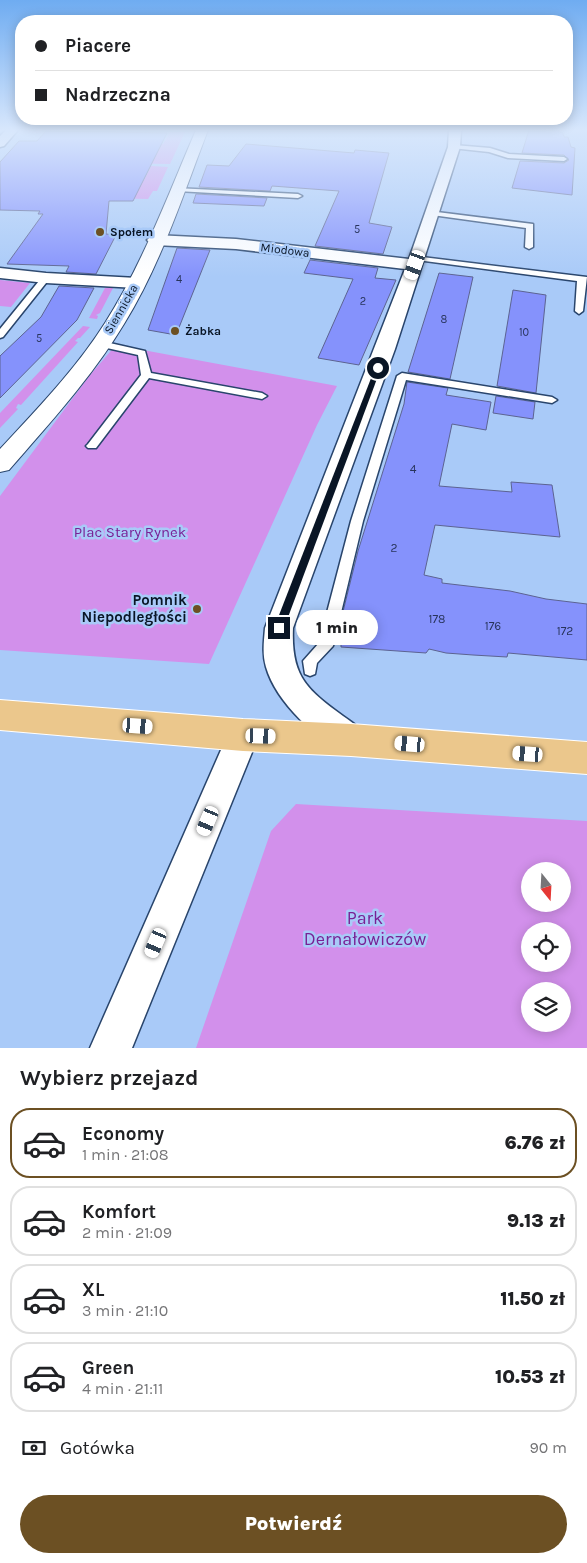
<!DOCTYPE html>
<html lang="pl">
<meta charset="utf-8">
<style>
:root{--surface:#fff;--page:#f2f2f2;--text:#202124;--muted:#757577;--line:#e0e0e0;--accent:#6c5023}
body{margin:0;font-family:Karla,sans-serif;background:var(--page);color:var(--text);height:100vh;display:flex;flex-direction:column;font-size:19px;white-space:nowrap}
*{box-sizing:border-box;margin:0}
p{font-size:16px;color:var(--muted)}
.icon{flex:none;width:28px;height:28px;fill:none;stroke:currentColor;stroke-width:2;stroke-linecap:round;stroke-linejoin:round}
.map{position:relative;height:1048px;overflow:hidden}
.drawer{display:flex;flex-direction:column;background:var(--surface);flex:1}
.drawer>*{flex:none}
.top-card{position:absolute;left:15px;top:15px;width:558px;height:110px;border-radius:20px;box-shadow:0 2px 12px #0003;display:grid;align-content:center;height:110px;padding:0 20px;background:var(--surface)}
.needle{width:32px;rotate:162deg}
.fabs{position:absolute;left:521px;top:862px;display:grid;gap:10px}
.fabs a{display:grid;place-items:center;width:50px;height:50px;border-radius:50%;background:var(--surface);box-shadow:0 2px 12px #0003;font-size:25px}
.end{position:absolute;width:22px;height:22px;margin:-11px;border:6px solid #091525;background:#fff;box-shadow:0 0 0 2px #fff}
.from{border-radius:50%}
.bubble{position:absolute;height:35px;border-radius:18px;background:var(--surface);box-shadow:0 2px 12px #0003;font-size:16px;font-weight:800;line-height:35px;text-align:center}
.car{position:absolute;width:15px;height:30px;margin:-15px -8px;border-radius:6px;box-shadow:0 0 4px 1px #0007;background:linear-gradient(#fff 24%,#345 0 40%,#fff 0 76%,#345 0 86%,#fff 0)}
.top-card b{display:flex;align-items:center;gap:18px;height:48px;font-size:19px}
.top-card b+b{border-top:1px solid var(--line)}
.top-card i{width:12px;height:12px;background:var(--text)}
ul{padding:0;list-style:none}
li{display:flex;align-items:center;gap:15px;height:70px;margin:0 10px 8px;padding:0 10px;border:2px solid var(--line);border-radius:20px}
li div{flex:1}
li b{display:block;font-size:19px}
li em{font-style:normal;font-weight:800}
li.current{border-color:var(--accent)}
li>.icon{width:45px;height:45px;stroke-width:1.5}
h2{padding:0 20px;font-size:22px;line-height:60px}
.pay{display:flex;align-items:center;gap:12px;height:55px;padding:0 20px;font-size:19px}
.pay p{margin-inline-start:auto}
.primary-button{display:flex;gap:10px;margin-top:auto;padding:10px 20px}
.primary-button a{flex:1;height:58px;border-radius:30px;background:var(--accent);color:#fff;font-size:20px;font-weight:800;line-height:58px;text-align:center}
.map>svg:first-child{display:block}
.green{fill:#d290eb;fill-rule:evenodd}
.building{fill:#8592fc;stroke:#5c6391}
.lines{fill:none;stroke-linecap:round;stroke-linejoin:round}
.lane-casing{stroke:#29456c;stroke-width:3}
.street-casing{stroke:#29456c;stroke-width:3}
.secondary-casing{stroke:#29456c;stroke-width:2}
.primary-casing{stroke:#fff;stroke-width:2}
.lane{fill:#fff;fill-rule:evenodd}
.street{fill:#fff;fill-rule:evenodd}
.secondary{fill:#fff;fill-rule:evenodd}
.primary{fill:#ebc78c;fill-rule:evenodd}
.route{fill:#091525}
.poi-dot{fill:#6c5023;stroke:#a9caf8;stroke-width:2}
.labels{text-anchor:middle;stroke-width:5;stroke-linejoin:round;paint-order:stroke}
.far-number-label{font-size:11px;fill:#28345b}
.far-poi-label{font-size:12px;font-weight:bold;fill:#091525;stroke:#a9caf8;text-anchor:start}
.far-street-label{font-size:12px;fill:#091525;stroke:#a9caf8}
.number-label{font-size:12px;fill:#28345b}
.park-label{font-size:15px;fill:#792095;stroke:#a9caf8}
.poi-label{font-size:15px;font-weight:bold;fill:#091525;stroke:#a9caf8;text-anchor:end}
.near-park-label{font-size:18px;fill:#792095;stroke:#a9caf8}
</style>
<div class="map">
<svg width="587" height="1048" viewBox="0 0 587 1048">
<rect width="100%" height="100%" fill="#a9caf8"/>
<path class="green" d="M 170,132 L 185,132 L 170,164 L 111,163 L 90,143 L 163,144 Z
M 151,166 L 168,167 L 157,191 L 153,191 L 148,199 L 64,197 L 113,180 L 144,180 Z
M 0,280 L 30,283 L 11,307 L 0,306 Z
M 105,288 L 113,288 L 100,313 L 96,315 L 98,316 L 97,319 L 89,318 Z
M 83,326 L 90,327 L 80,338 L 78,338 L 75,341 L 78,342 L 21,405 L 18,404 L 16,408 L 18,409 L 0,428 L 0,413 Z
M 116,345 L 337,386 L 317,425 L 209,664 L 0,650 L 0,496 L 90,375 Z
M 296,804 L 587,821 L 587,1048 L 196,1048 L 271,831 ZM 530,871 L 562,871 L 562,904 L 530,904 ZM 530,931 L 562,931 L 562,964 L 530,964 ZM 530,991 L 562,991 L 562,1024 L 530,1024 Z"/>
<path class="building" d="M 529,130 L 559,130 L 560,132 L 563,133 L 564,137 L 568,137 L 571,147 L 575,148 L 572,195 L 512,188 L 520,161 L 564,163 L 569,160 L 564,155 L 522,153 Z
M 46,131 L 167,133 L 133,201 L 109,201 L 106,234 L 116,235 L 96,274 L 66,272 L 69,266 L 7,264 L 43,214 L 38,214 L 40,211 L 0,210 L 0,162 L 19,141 L 37,141 Z
M 246,144 L 354,153 L 355,150 L 389,153 L 369,223 L 392,227 L 383,254 L 315,246 L 339,191 L 272,186 L 270,191 L 199,187 L 207,165 L 229,166 Z
M 196,194 L 267,198 L 264,206 L 193,203 Z
M 177,248 L 210,250 L 176,335 L 148,330 Z
M 310,260 L 378,268 L 375,278 L 396,280 L 359,365 L 318,358 L 353,279 L 304,273 Z
M 439,273 L 473,277 L 450,379 L 408,372 Z
M 59,286 L 94,288 L 77,320 L 0,398 L 0,356 L 41,317 Z
M 513,290 L 546,295 L 536,393 L 497,386 Z
M 407,382 L 448,388 L 446,395 L 491,402 L 486,430 L 452,424 L 439,486 L 512,492 L 511,482 L 552,485 L 560,537 L 435,525 L 424,575 L 442,579 L 442,583 L 510,591 L 546,599 L 587,604 L 587,660 L 508,653 L 507,657 L 473,655 L 446,653 L 429,649 L 426,653 L 341,647 L 341,637 L 337,636 L 358,551 L 404,404 Z
M 496,396 L 535,402 L 533,419 L 493,413 Z"/>
<g class="lines">
<defs>
<path id="lane" d="M 454,145 L 490,148 L 509,154 L 564,157 L 567,159 L 564,161 L 508,158 L 489,152 L 452,148 Z
M 175,188 L 298,194 L 302,196 L 298,198 L 177,191 L 175,190 Z
M 429,211 L 533,224 L 533,247 L 529,249 L 525,247 L 526,228 L 432,215 L 429,215 Z
M 414,256 L 587,277 L 583,311 L 579,314 L 575,311 L 577,281 L 417,260 L 414,260 Z
M 43,276 L 50,278 L 3,337 L 0,338 L 0,329 Z
M 101,341 L 145,351 L 151,373 L 262,393 L 267,396 L 262,399 L 149,378 L 96,448 L 88,448 L 86,446 L 88,444 L 141,375 L 138,355 L 98,346 L 98,342 Z
M 402,373 L 552,397 L 557,400 L 552,403 L 406,380 L 363,521 L 333,646 L 317,663 L 315,674 L 310,676 L 305,674 L 303,661 L 319,643 L 351,521 L 397,376 Z"/>
<path id="street" d="M 6,130 L 18,130 L 4,146 L 0,147 L 0,136 Z
M 449,130 L 461,130 L 460,147 L 395,349 L 293,628 C 291,676 306,689 343,716 C 354,724 362,728 367,740 L 362,750 L 351,754 C 318,742 276,702 266,667 C 262,654 264,641 265,628 L 405,269 L 236,249 L 155,245 L 150,243 L 147,240 L 150,237 L 155,235 L 236,239 L 409,259 L 448,147 Z
M 0,268 L 46,273 L 137,278 L 143,279 L 145,283 L 143,287 L 137,288 L 46,283 L 0,278 Z
M 243,721 L 254,725 L 259,735 L 132,1048 L 90,1048 L 232,725 Z"/>
<path id="secondary" d="M 196,130 L 208,130 C 183,195 161,264 124,324 C 92,377 50,423 9,470 L 0,472 L 0,449 C 37,409 76,369 105,323 C 143,263 168,195 196,130 Z"/>
<path id="primary" d="M 0,700 L 243,719 L 351,724 L 587,742 L 587,774 L 351,756 L 243,751 L 0,730 Z"/>
</defs>
<use href="#lane" class="lane-casing"/>
<use href="#street" class="street-casing"/>
<use href="#secondary" class="secondary-casing"/>
<use href="#primary" class="primary-casing"/>
<use href="#lane" class="lane"/>
<use href="#street" class="street"/>
<use href="#secondary" class="secondary"/>
<use href="#primary" class="primary"/>
</g>
<linearGradient id="sky" x2="0" y2="1"><stop stop-color="#6facf1"/><stop offset="0.47" stop-color="#d8e7fc"/><stop offset="1" stop-color="#d8e7fc" stop-opacity="0"/></linearGradient>
<rect width="587" height="277" fill="url(#sky)"/>
<path class="route" d="M 378,366 L 381,368 L 284,628 L 282,630 L 276,630 L 274,628 L 375,368 Z"/>
<g class="poi-dot">
<circle cx="100" cy="232" r="5"/>
<circle cx="175" cy="331" r="5"/>
<circle cx="197" cy="609" r="5"/>
</g>
<g class="labels">
<g class="far-number-label">
<text x="357" y="233">5</text>
<text x="179" y="283">4</text>
<text x="363" y="305">2</text>
<text x="444" y="323">8</text>
<text x="524" y="336">10</text>
<text x="39" y="342">5</text>
</g>
<g class="far-poi-label">
<text x="110" y="236">Społem</text>
<text x="185" y="335">Żabka</text>
</g>
<g class="far-street-label">
<text transform="translate(285 250) rotate(7)" y="4">Miodowa</text>
<text transform="translate(121 309) rotate(-60)" y="4">Siennicka</text>
</g>
<g class="number-label">
<text x="413" y="473">4</text>
<text x="394" y="552">2</text>
<text x="437" y="623">178</text>
<text x="493" y="630">176</text>
<text x="565" y="635">172</text>
</g>
<g class="park-label">
<text x="130" y="537">Plac Stary Rynek</text>
</g>
<g class="poi-label">
<text x="187" y="605">Pomnik<tspan x="187" dy="17">Niepodległości</tspan></text>
</g>
<g class="near-park-label">
<text x="365" y="924">Park<tspan x="365" dy="21">Dernałowiczów</tspan></text>
</g>
</g>
</svg>
<div class="fabs">
<a><svg class="needle" viewBox="-14 -14 28 28"><path d="M0-13l5 13h-10z" fill="#e53935"/><path d="M0 13l5-13h-10z" fill="#757577"/></svg></a>
<a><svg class="icon" aria-label="locate" viewBox="0 0 24 24"><circle cx="12" cy="12" r="6"/><path d="M12 2v4M12 18v4M2 12h4M18 12h4"/></svg></a>
<a><svg class="icon" aria-label="layers" viewBox="0 0 24 24"><path d="M12 4l9 5-9 5-9-5zM3 14l9 5 9-5"/></svg></a>
</div>
<i class="end from" style="left:378px;top:368px"></i>
<i class="end" style="left:279px;top:628px"></i>
<div class="bubble" style="left:296px;top:610px;width:82px">1 min</div>
<i class="car" style="left:415px;top:265px;rotate:200deg"></i>
<i class="car" style="left:138px;top:726px;rotate:94deg"></i>
<i class="car" style="left:261px;top:736px;rotate:92deg"></i>
<i class="car" style="left:410px;top:744px;rotate:275deg"></i>
<i class="car" style="left:528px;top:754px;rotate:274deg"></i>
<i class="car" style="left:208px;top:821px;rotate:203deg"></i>
<i class="car" style="left:156px;top:943px;rotate:203deg"></i>
<div class="top-card">
<b><i class="from"></i>Piacere</b>
<b><i></i>Nadrzeczna</b>
</div>
</div>
<section class="drawer">
<h2>Wybierz przejazd</h2>
<ul>
<li class="current"><svg class="icon" aria-label="car" viewBox="0 0 24 24"><path d="M5 17H2v-5l4-1 3-4h7l3 4 3 1v5h-3M9 17h6M6 11h13"/><circle cx="7" cy="17" r="2"/><circle cx="17" cy="17" r="2"/></svg><div><b>Economy</b><p>1 min · 21:08</p></div><em>6.76 zł</em></li>
<li><svg class="icon" aria-label="car" viewBox="0 0 24 24"><path d="M5 17H2v-5l4-1 3-4h7l3 4 3 1v5h-3M9 17h6M6 11h13"/><circle cx="7" cy="17" r="2"/><circle cx="17" cy="17" r="2"/></svg><div><b>Komfort</b><p>2 min · 21:09</p></div><em>9.13 zł</em></li>
<li><svg class="icon" aria-label="car" viewBox="0 0 24 24"><path d="M5 17H2v-5l4-1 3-4h7l3 4 3 1v5h-3M9 17h6M6 11h13"/><circle cx="7" cy="17" r="2"/><circle cx="17" cy="17" r="2"/></svg><div><b>XL</b><p>3 min · 21:10</p></div><em>11.50 zł</em></li>
<li><svg class="icon" aria-label="car" viewBox="0 0 24 24"><path d="M5 17H2v-5l4-1 3-4h7l3 4 3 1v5h-3M9 17h6M6 11h13"/><circle cx="7" cy="17" r="2"/><circle cx="17" cy="17" r="2"/></svg><div><b>Green</b><p>4 min · 21:11</p></div><em>10.53 zł</em></li>
</ul>
<div class="pay"><svg class="icon" aria-label="cash" viewBox="0 0 24 24"><path d="M3 7h18v10H3z"/><circle cx="12" cy="12" r="2"/></svg>Gotówka<p>90 m</p></div>
<div class="primary-button"><a>Potwierdź</a></div>
</section>
